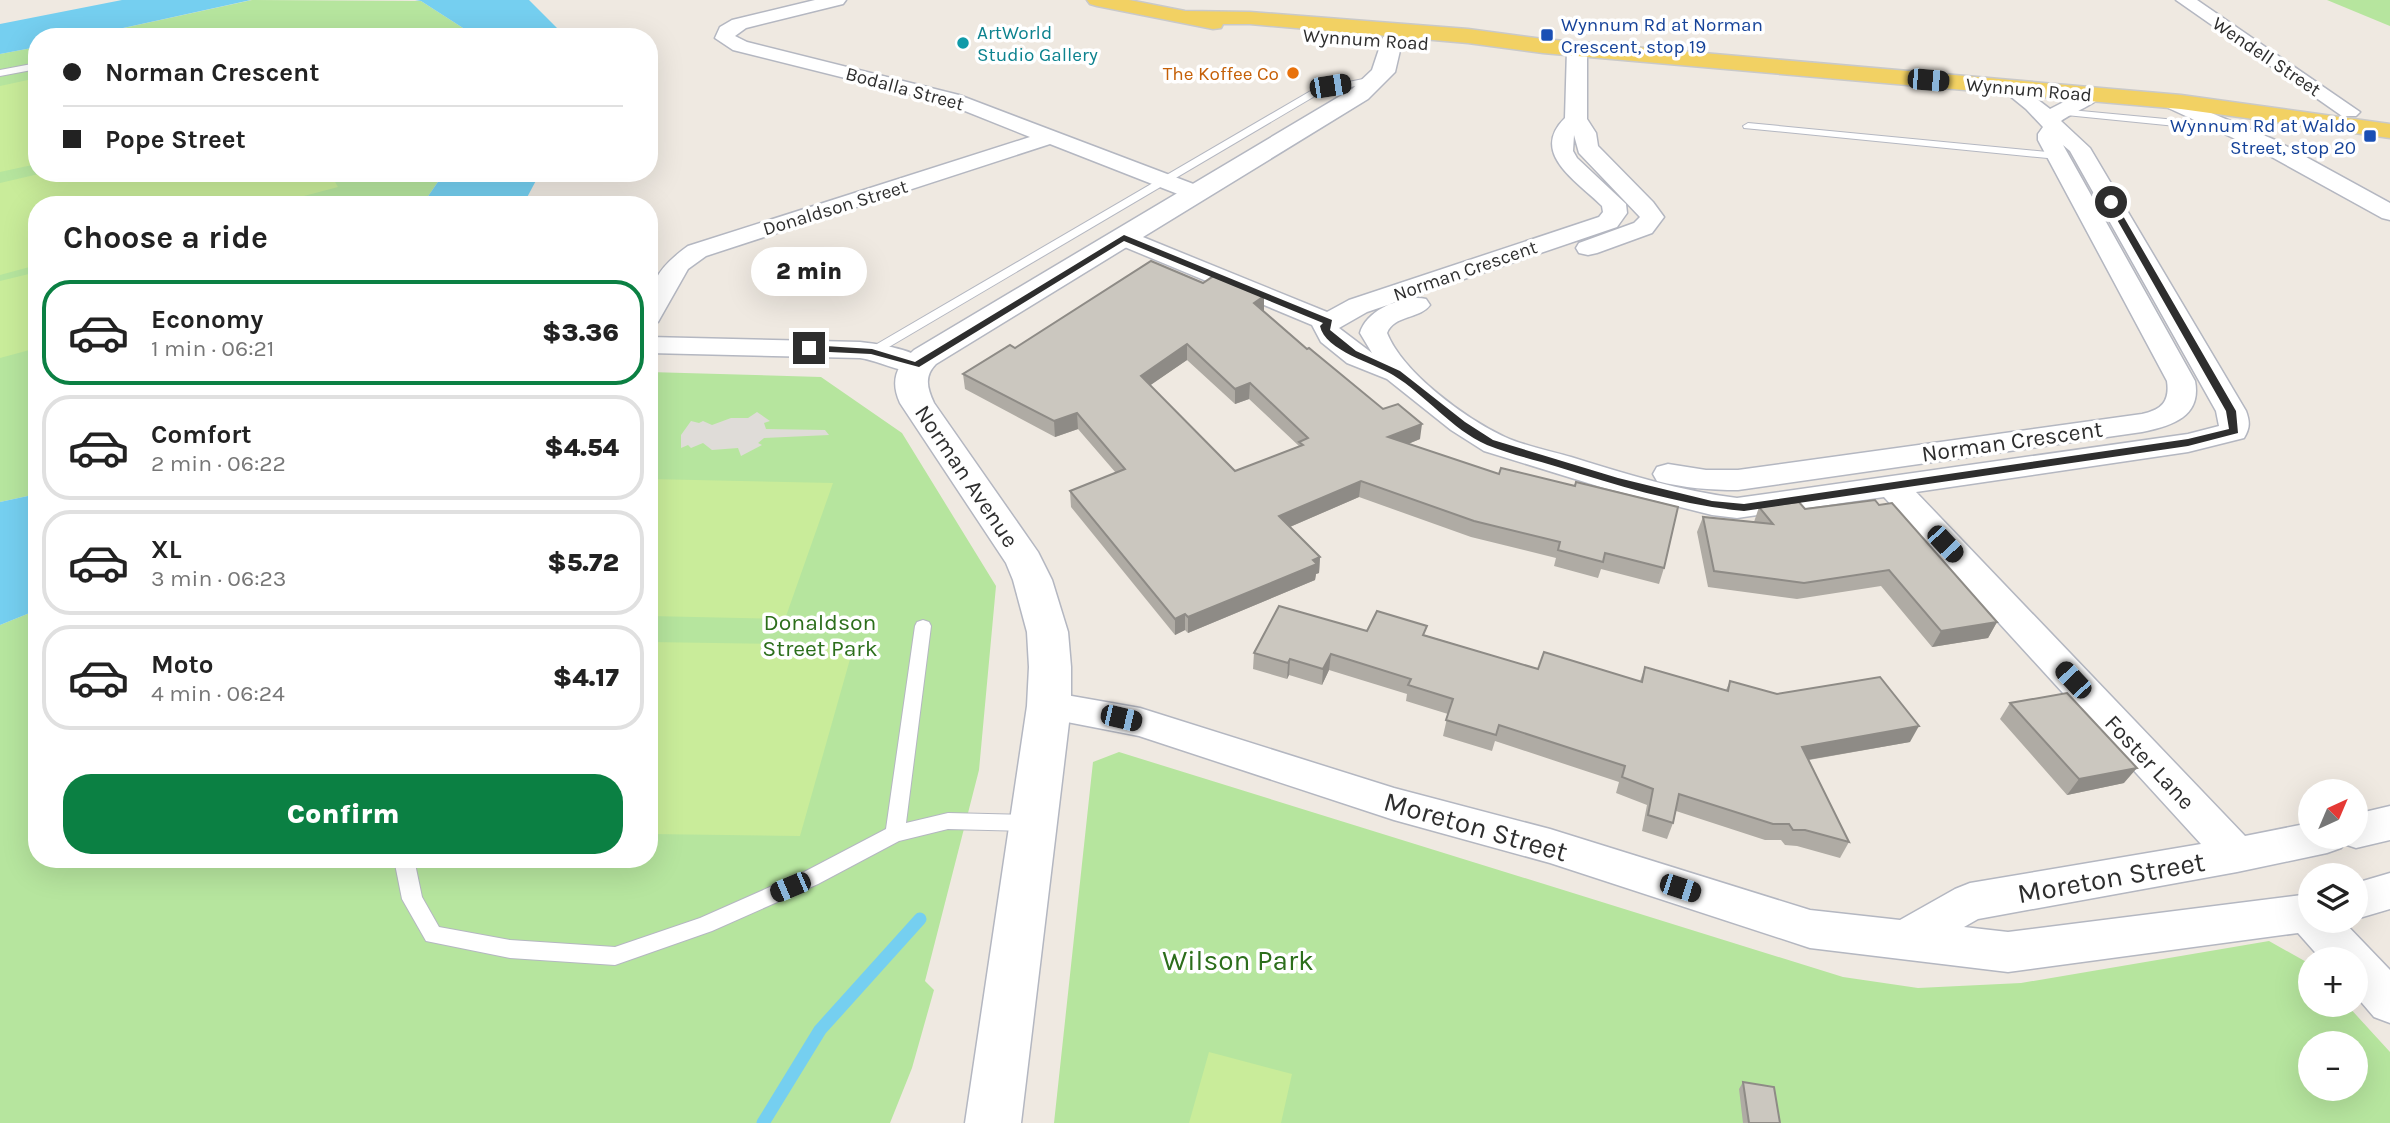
<!DOCTYPE html>
<meta charset="utf-8">
<style>
:root{--surface:#fff;--page:#f6f6f6;--text:#222;--muted:#767676;--line:#e0e0e0;--accent:#0b8043}
body{margin:0;font-family:Karla,sans-serif;background:var(--page);color:var(--text);height:100vh;display:flex;flex-direction:column;font-size:26px;white-space:nowrap}
*{box-sizing:border-box;margin:0}
p{font-size:23px;color:var(--muted)}
.icon{flex:none;width:38px;height:38px;fill:none;stroke:currentColor;stroke-width:2;stroke-linecap:round;stroke-linejoin:round}
.map{position:relative;flex:1;overflow:hidden}
.details{position:absolute;left:28px;top:196px;width:630px;height:672px;display:flex;flex-direction:column;background:var(--surface);border-radius:28px;box-shadow:0 7px 28px #0002}
.details>*{flex:none}
.top-card{position:absolute;left:28px;top:28px;width:630px;height:154px;border-radius:28px;box-shadow:0 7px 28px #0002;display:grid;align-content:center;height:154px;padding:0 35px;background:var(--surface)}
.needle{width:46px;rotate:44deg}
.tools{position:absolute;left:2298px;top:779px;display:grid;gap:14px}
.tools a{display:grid;place-items:center;width:70px;height:70px;border-radius:50%;background:var(--surface);box-shadow:0 7px 28px #0002;font-size:35px}
.end{position:absolute;width:32px;height:32px;margin:-16px;border:9px solid #2e2e2e;background:#fff;box-shadow:0 0 0 4px #fff}
.from{border-radius:50%}
.bubble{position:absolute;height:49px;border-radius:24px;background:var(--surface);box-shadow:0 7px 28px #0002;font-size:23px;font-weight:800;line-height:49px;text-align:center}
.car{position:absolute;width:21px;height:42px;margin:-21px -10px;border-radius:9px;box-shadow:0 0 5px 2px #0007;background:linear-gradient(#222 24%,#8ab4d8 0 40%,#222 0 76%,#8ab4d8 0 86%,#222 0)}
.top-card b{display:flex;align-items:center;gap:24px;height:66px;font-size:26px}
.top-card b+b{border-top:2px solid var(--line)}
.top-card i{width:18px;height:18px;background:var(--text)}
ul{padding:0;list-style:none}
li{display:flex;align-items:center;gap:21px;height:105px;margin:0 14px 10px;padding:0 21px;border:4px solid var(--line);border-radius:28px}
li div{flex:1}
li b{display:block;font-size:26px}
li em{font-style:normal;font-weight:800}
li.current{border-color:var(--accent)}
li>.icon{width:63px;height:63px;stroke-width:1.5}
h2{padding:0 35px;font-size:32px;line-height:84px}
.action{display:flex;gap:14px;margin-top:auto;padding:14px 35px}
.action a{flex:1;height:80px;border-radius:28px;background:var(--accent);color:#fff;font-size:28px;font-weight:800;line-height:80px;text-align:center}
.map>svg:first-child{display:block}
.green{fill:#b6e59e;fill-rule:evenodd}
.pitch{fill:#c9ec9a}
.plaza{fill:#dfdcd8}
.water{fill:#75cff0}
.lines{fill:none;stroke-linecap:round;stroke-linejoin:round}
.stream{stroke:#75cff0;stroke-width:13}
.service-casing{stroke:#b4b7c1;stroke-width:2}
.minor-casing{stroke:#b4b7c1;stroke-width:3}
.tertiary-casing{stroke:#b4b7c1;stroke-width:3}
.primary-casing{stroke:#c9c9c9;stroke-width:3}
.service{fill:#fff;fill-rule:evenodd}
.minor{fill:#fff;fill-rule:evenodd}
.tertiary{fill:#fff;fill-rule:evenodd}
.primary{fill:#f2d163;fill-rule:evenodd}
.wall{fill:#afaba4;fill-rule:evenodd}
.shaded-wall{fill:#8e8b86}
.building{fill:#cbc7bf;stroke:#8e8b86;stroke-width:2;fill-rule:evenodd}
.route{fill:#2e2e2e}
.transit-dot{fill:#1a4fb4;stroke:#fff;stroke-width:2.5}
.culture-dot{fill:#0f9aa8;stroke:#fff;stroke-width:2.5}
.food-dot{fill:#e8710a;stroke:#fff;stroke-width:2.5}
.labels{text-anchor:middle;stroke-width:7;stroke-linejoin:round;paint-order:stroke}
.far-transit-label{font-size:19px;fill:#164399;stroke:#fff;text-anchor:start}
.far-culture-label{font-size:19px;fill:#0d838f;stroke:#fff;text-anchor:start}
.far-street-label{font-size:19px;fill:#2e2e2e;stroke:#fff}
.far-food-label{font-size:19px;fill:#c56008;stroke:#fff;text-anchor:end}
.street-label{font-size:23px;fill:#2e2e2e;stroke:#fff}
.park-label{font-size:23px;fill:#2c6e1b;stroke:#fff}
.near-street-label{font-size:28px;fill:#2e2e2e;stroke:#fff}
.near-park-label{font-size:28px;fill:#2c6e1b;stroke:#fff}
</style>
<div class="map">
<svg width="2390" height="1123" viewBox="0 0 2390 1123">
<rect width="100%" height="100%" fill="#efe9e1"/>
<path class="green" d="M 252,0 L 421,1 L 477,37 L 82,37 Z
M 2327,0 L 2390,0 L 2390,26 L 2385,24 Z
M 37,47 L 37,173 L 444,173 L 422,205 L 37,205 L 37,494 L 0,502 L 0,54 Z
M 649,372 L 821,377 L 902,433 L 996,586 L 979,770 L 925,981 L 934,990 L 912,1068 L 890,1123 L 0,1123 L 0,625 L 37,610 L 37,859 L 649,859 Z
M 1119,752 L 1843,977 L 1918,988 L 2021,983 L 2269,941 L 2310,964 L 2310,1004 L 2347,1005 L 2390,1052 L 2390,1123 L 1054,1123 L 1093,762 ZM 2310,1043 L 2356,1043 L 2356,1088 L 2310,1088 Z"/>
<path class="pitch" d="M 37,78 L 37,164 L 0,172 L 0,86 Z
M 43,173 L 330,173 L 338,187 L 270,205 L 37,205 L 37,265 L 0,275 L 0,183 Z
M 37,272 L 37,348 L 0,358 L 0,281 Z
M 649,479 L 833,483 L 785,619 L 649,616 Z
M 649,642 L 854,645 L 800,836 L 649,834 Z
M 1209,1052 L 1292,1074 L 1281,1123 L 1189,1123 Z"/>
<path class="plaza" d="M 757,412 L 770,421 L 764,423 L 766,429 L 825,430 L 829,435 L 764,438 L 758,443 L 762,445 L 741,456 L 738,448 L 712,450 L 703,443 L 691,448 L 688,445 L 681,448 L 681,435 L 691,421 L 699,423 L 703,421 L 712,425 L 731,418 L 748,418 Z"/>
<path class="water" d="M 122,0 L 251,0 L 82,37 L 37,37 L 37,47 L 0,54 L 0,24 Z
M 415,0 L 529,0 L 566,37 L 477,37 L 421,1 Z
M 444,173 L 540,173 L 523,205 L 422,205 Z
M 37,494 L 37,610 L 0,625 L 0,502 Z"/>
<g class="lines">
<path class="stream" d="M 763,1123 L 820,1030 L 920,919"/>
<defs>
<path id="service" d="M 191,32 L 194,33 L 194,37 L 179,37 Z
M 37,63 L 37,69 L 0,76 L 0,70 Z
M 1378,76 L 1383,79 L 1381,81 L 1320,93 L 877,354 L 867,354 L 865,351 L 1314,89 Z
M 2060,109 L 2176,120 L 2181,123 L 2176,126 L 2056,114 L 2056,110 Z
M 1748,123 L 2058,153 L 2063,156 L 2058,159 L 1744,128 L 1743,126 Z
M 923,620 L 929,622 L 931,626 L 906,823 L 948,813 L 1030,815 L 1037,817 L 1040,823 L 1037,829 L 1030,831 L 948,829 L 899,841 L 818,884 L 712,931 L 615,965 L 510,958 L 426,941 L 402,899 L 394,859 L 414,859 L 422,897 L 439,927 L 510,940 L 615,947 L 700,918 L 804,872 L 886,829 L 915,626 L 917,622 Z"/>
<path id="minor" d="M 815,0 L 846,0 L 843,4 L 746,28 L 735,36 L 747,42 L 959,95 L 1204,188 L 1208,193 L 1204,198 L 1188,198 L 1050,144 L 706,256 L 688,269 L 658,322 L 649,324 C 649,284 655,270 688,246 L 1030,137 L 945,103 L 733,50 L 715,38 L 720,27 L 732,20 Z
M 2176,0 L 2197,0 L 2360,112 L 2356,116 L 2342,116 Z
M 1577,43 L 1587,49 L 1587,119 L 1596,133 L 1598,146 L 1653,202 L 1664,217 L 1652,233 L 1597,253 L 1588,255 L 1579,253 L 1576,248 L 1579,243 L 1634,223 L 1640,217 L 1579,153 L 1574,135 L 1573,151 L 1577,158 L 1626,204 L 1627,213 L 1617,227 L 1367,312 L 1339,328 L 1372,353 L 1360,333 C 1366,310 1404,294 1426,299 L 1430,305 C 1420,319 1394,315 1387,333 C 1403,373 1466,419 1505,437 C 1525,446 1550,451 1571,457 C 1625,474 1681,491 1737,498 L 2188,434 L 2219,426 L 2216,411 L 2070,151 L 2063,145 L 2195,381 C 2202,417 2171,426 2142,432 L 1738,490 C 1710,490 1684,488 1657,481 L 1653,474 L 1657,467 L 1668,464 L 1706,470 L 1738,470 L 2142,414 C 2162,410 2170,401 2167,381 L 2038,140 L 2038,134 L 2043,127 L 2026,109 L 1999,87 L 2002,83 L 2016,83 L 2050,109 L 2087,90 L 2101,90 L 2104,94 C 2096,104 2073,112 2061,121 L 2090,148 L 2246,411 C 2250,422 2250,428 2244,438 L 2188,452 L 1916,492 L 2245,836 L 2310,823 L 2310,836 L 2356,836 L 2356,814 L 2390,806 L 2390,840 L 2356,848 L 2344,844 L 2341,848 L 2327,853 L 2237,872 L 1978,919 L 1964,927 L 2008,932 L 2310,894 L 2310,920 L 2342,920 L 2390,970 L 2390,1023 L 2374,1017 L 2356,996 L 2356,959 L 2321,959 L 2298,933 L 2008,972 L 1810,948 L 1550,863 L 1394,820 L 1139,736 L 1036,716 L 1030,706 L 1036,696 L 1049,692 L 1140,708 L 1394,788 L 1550,829 L 1810,910 L 1900,920 L 1955,889 L 1970,883 L 2201,844 L 1884,497 L 1737,518 L 1712,515 L 1604,488 L 1484,451 L 1451,430 L 1387,379 L 1347,363 L 1321,342 L 1312,325 L 1115,243 L 1112,238 L 1115,233 L 1124,231 L 1133,233 L 1327,312 L 1349,300 L 1599,217 L 1603,212 L 1602,206 C 1577,181 1529,153 1565,118 L 1567,49 Z
M 2169,95 L 2275,140 L 2390,203 L 2390,220 L 2382,218 L 2259,150 L 2162,105 L 2159,101 L 2162,97 Z
M 649,337 L 860,342 C 878,344 919,350 930,365 L 926,371 C 905,376 881,361 860,358 L 649,353 Z
M 2390,873 L 2390,909 L 2356,919 L 2356,883 Z"/>
<path id="tertiary" d="M 1391,35 L 1399,37 L 1402,42 L 1395,72 L 1368,99 L 936,364 C 924,376 927,388 934,403 L 1038,552 L 1052,580 L 1068,632 L 1071,667 L 1071,706 L 1021,1123 L 965,1123 L 1027,706 L 1029,667 L 1027,632 L 1013,580 L 1006,563 L 900,403 C 890,381 896,366 914,350 L 1352,89 L 1372,70 L 1383,37 Z"/>
<path id="primary" d="M 1087,0 L 1129,0 L 1185,11 L 1250,12 L 1468,29 L 1543,39 L 2181,95 L 2390,124 L 2390,138 L 2181,109 L 1543,53 L 1468,43 L 1250,24 L 1223,24 L 1221,28 L 1213,29 L 1097,6 L 1090,4 Z"/>
</defs>
<use href="#service" class="service-casing"/>
<use href="#minor" class="minor-casing"/>
<use href="#tertiary" class="tertiary-casing"/>
<use href="#primary" class="primary-casing"/>
<use href="#service" class="service"/>
<use href="#minor" class="minor"/>
<use href="#tertiary" class="tertiary"/>
<use href="#primary" class="primary"/>
</g>
<path class="wall" d="M 1263,311 L 1307,349 L 1420,439 L 1408,444 L 1664,568 L 1659,584 L 1601,569 L 1598,578 L 1554,566 L 1556,558 L 1471,537 L 1359,497 L 1290,527 L 1320,557 L 1319,573 L 1316,574 L 1315,580 L 1188,633 L 1185,630 L 1175,635 L 1071,507 L 1070,491 L 1116,473 L 1078,429 L 1055,437 L 965,389 L 963,374 L 1015,348 L 1264,311 ZM 1187,360 L 1235,404 L 1249,399 L 1299,446 L 1235,471 L 1150,385 Z
M 1759,507 L 1805,509 L 1997,622 L 1988,638 L 1932,647 L 1881,586 L 1797,599 L 1708,587 L 1697,532 L 1703,517 L 1754,522 Z
M 1367,631 L 1425,635 L 1538,669 L 1640,681 L 1645,667 L 1726,690 L 1730,681 L 1910,742 L 1809,760 L 1849,842 L 1840,858 L 1797,846 L 1785,845 L 1781,840 L 1765,840 L 1676,811 L 1673,823 L 1667,839 L 1642,831 L 1647,805 L 1616,793 L 1619,782 L 1495,741 L 1492,751 L 1443,736 L 1448,714 L 1406,701 L 1407,694 L 1329,670 L 1322,685 L 1289,675 L 1287,679 L 1253,669 L 1254,653 Z
M 2010,703 L 2124,783 L 2067,795 L 2000,719 Z
M 1743,1082 L 1780,1123 L 1743,1123 L 1739,1089 Z"/>
<path class="shaded-wall" d="M 1264,296 L 1264,311 L 1253,318 L 1254,303 Z
M 1187,344 L 1187,360 L 1142,391 L 1141,376 Z
M 1250,383 L 1249,399 L 1235,404 L 1235,389 Z
M 1077,413 L 1078,429 L 1055,437 L 1054,421 Z
M 1422,424 L 1420,439 L 1386,453 L 1388,437 Z
M 1361,481 L 1359,497 L 1278,532 L 1279,516 Z
M 1320,557 L 1319,573 L 1316,574 L 1315,580 L 1188,633 L 1188,617 Z
M 1185,614 L 1185,630 L 1175,635 L 1175,619 Z
M 1997,622 L 1988,638 L 1932,647 L 1941,631 Z
M 1331,654 L 1329,670 L 1322,685 L 1323,669 Z
M 1290,659 L 1289,675 L 1287,679 L 1288,663 Z
M 1919,726 L 1910,742 L 1795,762 L 1802,747 Z
M 2137,768 L 2124,783 L 2067,795 L 2079,779 Z"/>
<path class="building" d="M 1151,261 L 1203,283 L 1215,275 L 1264,296 L 1254,303 L 1307,349 L 1309,348 L 1383,409 L 1398,404 L 1422,424 L 1388,437 L 1499,474 L 1501,468 L 1575,486 L 1576,482 L 1678,507 L 1664,568 L 1605,553 L 1603,562 L 1558,550 L 1560,542 L 1474,521 L 1361,481 L 1279,516 L 1320,557 L 1313,560 L 1317,564 L 1188,617 L 1185,614 L 1175,619 L 1070,491 L 1125,469 L 1077,413 L 1054,421 L 963,374 L 1010,345 L 1015,348 ZM 1187,344 L 1235,389 L 1250,383 L 1308,438 L 1299,442 L 1303,445 L 1235,471 L 1141,376 Z
M 1875,500 L 1879,505 L 1892,503 L 1997,622 L 1941,631 L 1889,570 L 1804,583 L 1714,571 L 1703,517 L 1773,524 L 1759,507 L 1799,502 L 1805,509 Z
M 1279,606 L 1367,631 L 1377,611 L 1427,626 L 1423,635 L 1538,669 L 1544,652 L 1642,682 L 1645,667 L 1728,691 L 1730,681 L 1777,694 L 1880,677 L 1919,726 L 1802,747 L 1849,842 L 1805,830 L 1793,830 L 1789,824 L 1773,824 L 1679,794 L 1673,823 L 1648,815 L 1653,789 L 1622,777 L 1625,766 L 1499,725 L 1496,735 L 1446,720 L 1453,699 L 1408,685 L 1411,679 L 1331,654 L 1323,669 L 1290,659 L 1288,663 L 1254,653 Z
M 2067,693 L 2137,768 L 2079,779 L 2010,703 Z
M 1743,1082 L 1774,1087 L 1780,1123 L 1749,1123 Z"/>
<path class="route" d="M 2111,199 L 2115,202 L 2236,411 L 2238,433 L 2188,446 L 1744,511 C 1681,505 1619,486 1558,467 C 1535,460 1509,454 1487,445 C 1451,429 1426,395 1393,375 C 1374,363 1325,351 1320,326 L 1323,323 L 1124,241 L 919,367 L 871,354 L 809,351 L 804,348 L 809,345 L 872,349 L 915,362 L 1124,235 L 1332,320 L 1330,330 L 1356,351 L 1400,371 L 1465,422 L 1493,440 L 1618,478 L 1712,501 L 1744,504 L 2188,439 L 2229,429 L 2226,411 L 2107,202 Z"/>
<g class="transit-dot">
<rect x="1540" y="28" width="14" height="14" rx="3.5"/>
<rect x="2363" y="129" width="14" height="14" rx="3.5"/>
</g>
<circle class="culture-dot" cx="963" cy="43" r="7"/>
<circle class="food-dot" cx="1293" cy="73" r="7"/>
<g class="labels">
<g class="far-transit-label">
<text x="1561" y="31">Wynnum Rd at Norman<tspan x="1561" dy="22">Crescent, stop 19</tspan></text>
<text x="2356" y="132" text-anchor="end">Wynnum Rd at Waldo<tspan x="2356" dy="22">Street, stop 20</tspan></text>
</g>
<g class="far-culture-label">
<text x="977" y="39">ArtWorld<tspan x="977" dy="22">Studio Gallery</tspan></text>
</g>
<g class="far-street-label">
<text transform="translate(1366 39) rotate(4)" y="7">Wynnum Road</text>
<text transform="translate(2267 56) rotate(34)" y="7">Wendell Street</text>
<text transform="translate(905 88) rotate(15)" y="7">Bodalla Street</text>
<text transform="translate(2029 89) rotate(5)" y="7">Wynnum Road</text>
<text transform="translate(835 207) rotate(-17)" y="7">Donaldson Street</text>
<text transform="translate(1465 270) rotate(-19)" y="7">Norman Crescent</text>
</g>
<g class="far-food-label">
<text x="1279" y="80">The Koffee Co</text>
</g>
<g class="street-label">
<text transform="translate(2012 441) rotate(-8)" y="8">Norman Crescent</text>
<text transform="translate(967 476) rotate(56)" y="8">Norman Avenue</text>
<text transform="translate(2150 762) rotate(47)" y="8">Foster Lane</text>
</g>
<g class="park-label">
<text x="820" y="630">Donaldson<tspan x="820" dy="26">Street Park</tspan></text>
</g>
<g class="near-street-label">
<text transform="translate(1476 826) rotate(16)" y="10">Moreton Street</text>
<text transform="translate(2111 877) rotate(-10)" y="10">Moreton Street</text>
</g>
<g class="near-park-label">
<text x="1238" y="970">Wilson Park</text>
</g>
</g>
</svg>
<div class="tools">
<a><svg class="needle" viewBox="-14 -14 28 28"><path d="M0-13l5 13h-10z" fill="#e53935"/><path d="M0 13l5-13h-10z" fill="#767676"/></svg></a>
<a><svg class="icon" aria-label="layers" viewBox="0 0 24 24"><path d="M12 4l9 5-9 5-9-5zM3 14l9 5 9-5"/></svg></a>
<a>+</a>
<a>−</a>
</div>
<i class="end from" style="left:2111px;top:202px"></i>
<i class="end" style="left:809px;top:348px"></i>
<div class="bubble" style="left:751px;top:247px;width:116px">2 min</div>
<i class="car" style="left:1928px;top:80px;rotate:95deg"></i>
<i class="car" style="left:1330px;top:86px;rotate:81deg"></i>
<i class="car" style="left:1945px;top:544px;rotate:137deg"></i>
<i class="car" style="left:2073px;top:680px;rotate:317deg"></i>
<i class="car" style="left:1121px;top:718px;rotate:103deg"></i>
<i class="car" style="left:790px;top:887px;rotate:247deg"></i>
<i class="car" style="left:1680px;top:888px;rotate:108deg"></i>
<div class="top-card">
<b><i class="from"></i>Norman Crescent</b>
<b><i></i>Pope Street</b>
</div>
<section class="details">
<h2>Choose a ride</h2>
<ul>
<li class="current"><svg class="icon" aria-label="car" viewBox="0 0 24 24"><path d="M5 17H2v-5l4-1 3-4h7l3 4 3 1v5h-3M9 17h6M6 11h13"/><circle cx="7" cy="17" r="2"/><circle cx="17" cy="17" r="2"/></svg><div><b>Economy</b><p>1 min · 06:21</p></div><em>$3.36</em></li>
<li><svg class="icon" aria-label="car" viewBox="0 0 24 24"><path d="M5 17H2v-5l4-1 3-4h7l3 4 3 1v5h-3M9 17h6M6 11h13"/><circle cx="7" cy="17" r="2"/><circle cx="17" cy="17" r="2"/></svg><div><b>Comfort</b><p>2 min · 06:22</p></div><em>$4.54</em></li>
<li><svg class="icon" aria-label="car" viewBox="0 0 24 24"><path d="M5 17H2v-5l4-1 3-4h7l3 4 3 1v5h-3M9 17h6M6 11h13"/><circle cx="7" cy="17" r="2"/><circle cx="17" cy="17" r="2"/></svg><div><b>XL</b><p>3 min · 06:23</p></div><em>$5.72</em></li>
<li><svg class="icon" aria-label="car" viewBox="0 0 24 24"><path d="M5 17H2v-5l4-1 3-4h7l3 4 3 1v5h-3M9 17h6M6 11h13"/><circle cx="7" cy="17" r="2"/><circle cx="17" cy="17" r="2"/></svg><div><b>Moto</b><p>4 min · 06:24</p></div><em>$4.17</em></li>
</ul>
<div class="action"><a>Confirm</a></div>
</section>
</div>
